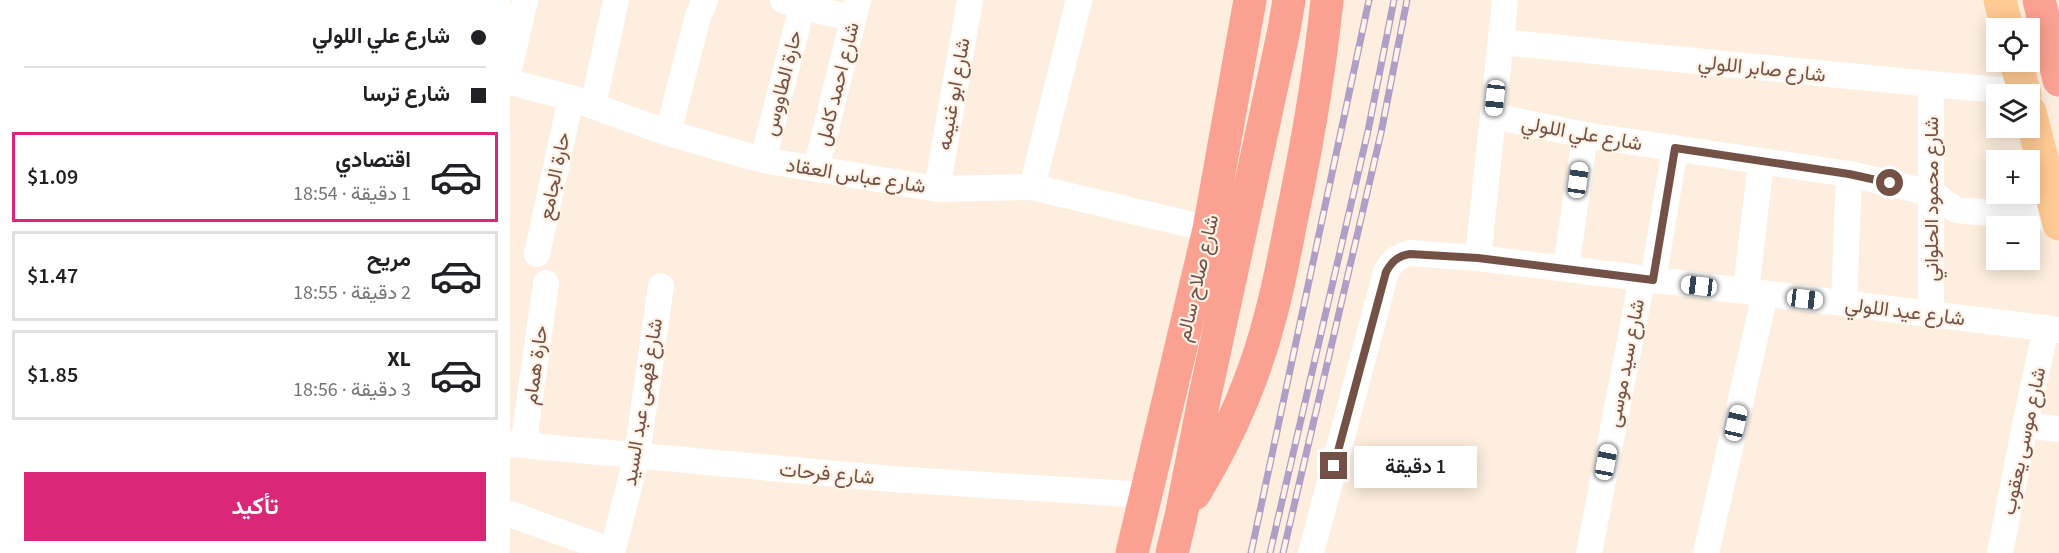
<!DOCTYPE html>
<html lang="ar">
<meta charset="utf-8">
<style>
:root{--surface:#fff;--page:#f6f6f6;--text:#202124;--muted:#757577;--line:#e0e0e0;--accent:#db2777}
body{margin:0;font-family:"Source Sans 3",Vazirmatn,sans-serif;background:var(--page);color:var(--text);direction:rtl;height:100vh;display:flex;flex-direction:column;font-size:22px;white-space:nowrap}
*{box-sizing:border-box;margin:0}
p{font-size:20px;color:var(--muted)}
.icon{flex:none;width:33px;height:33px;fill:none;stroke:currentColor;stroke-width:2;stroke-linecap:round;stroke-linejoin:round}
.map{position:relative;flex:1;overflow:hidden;direction:ltr}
.details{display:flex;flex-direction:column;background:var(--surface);width:510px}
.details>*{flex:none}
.hud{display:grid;align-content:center;height:132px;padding:0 24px;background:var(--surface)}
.buttons{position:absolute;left:1476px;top:18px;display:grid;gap:12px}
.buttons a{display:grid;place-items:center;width:54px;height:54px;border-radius:0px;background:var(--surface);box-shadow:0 3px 15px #0003;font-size:30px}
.end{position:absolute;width:27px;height:27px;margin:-14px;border:8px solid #745146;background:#fff;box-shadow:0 0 0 3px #fff}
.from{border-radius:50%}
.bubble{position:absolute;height:42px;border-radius:0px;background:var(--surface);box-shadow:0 3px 15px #0003;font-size:20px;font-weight:600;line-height:42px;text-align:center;direction:rtl}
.car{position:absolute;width:18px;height:36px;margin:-18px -9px;border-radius:8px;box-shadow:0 0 4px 2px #0007;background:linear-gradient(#fff 24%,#345 0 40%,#fff 0 76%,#345 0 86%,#fff 0)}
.hud b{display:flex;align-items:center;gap:21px;height:57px;font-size:22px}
.hud b+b{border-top:2px solid var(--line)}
.hud i{width:15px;height:15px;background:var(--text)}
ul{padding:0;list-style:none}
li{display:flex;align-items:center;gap:18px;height:90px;margin:0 12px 9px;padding:0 12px;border:3px solid var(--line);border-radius:0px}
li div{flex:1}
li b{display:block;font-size:22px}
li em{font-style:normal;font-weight:600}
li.selected{border-color:var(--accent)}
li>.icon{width:54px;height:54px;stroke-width:1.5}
.cta{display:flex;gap:12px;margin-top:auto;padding:12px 24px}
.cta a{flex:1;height:69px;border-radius:0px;background:var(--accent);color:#fff;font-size:24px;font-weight:600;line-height:69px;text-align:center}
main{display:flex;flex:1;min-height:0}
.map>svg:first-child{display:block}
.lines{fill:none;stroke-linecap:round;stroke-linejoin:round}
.minor{stroke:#fff;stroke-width:26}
.major{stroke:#ffca94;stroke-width:33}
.highway{stroke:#faa192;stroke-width:33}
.rail-casing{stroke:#af9ec6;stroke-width:7}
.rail{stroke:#fff2e6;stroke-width:4.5;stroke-dasharray:14;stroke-linecap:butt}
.route{stroke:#745146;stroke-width:8}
.labels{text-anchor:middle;stroke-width:4.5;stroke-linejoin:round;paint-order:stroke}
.street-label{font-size:20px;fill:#745146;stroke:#fff2e6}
</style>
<main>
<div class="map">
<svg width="1549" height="553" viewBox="0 0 1549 553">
<rect width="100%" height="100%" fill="#fdeedf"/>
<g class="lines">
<path class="minor" d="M 273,0 L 292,7 L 343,18
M 991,42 L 1421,84 L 1514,92
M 0,65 L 15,0
M 0,82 L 61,98 L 158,133 L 253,160 L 427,189 L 522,187 L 699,229
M 1421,84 L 1421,314
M 83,105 L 106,0
M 983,116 L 1075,135 L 1339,174 L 1422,193 L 1446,210 L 1548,219
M 158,133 L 188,16 L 195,0
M 253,160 L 292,7
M 306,169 L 348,0
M 522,187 L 569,0
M 427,189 L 460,0
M 27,254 L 61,98
M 968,258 L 995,0
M 1056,269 L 1075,135
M 1143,280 L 1165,148
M 1236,291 L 1251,161
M 1334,303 L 1339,174
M 1515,425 L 1549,429
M 0,444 L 382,479 L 635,495
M 21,446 L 15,432 L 36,283
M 0,514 L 102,551
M 102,553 L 127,455 L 151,286
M 801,553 L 876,272 C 882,261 888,256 900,253 L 968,258 L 1549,330
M 1079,553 L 1132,279
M 1196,553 L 1255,294
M 1490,553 L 1515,425 L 1536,328"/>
<path class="major" d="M 1490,0 L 1497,28
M 1506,62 L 1515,94
M 1520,112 L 1549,224"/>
<path class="highway" d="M 1529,0 L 1549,80
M 684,494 C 719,437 746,375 762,310 C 771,276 777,241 784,207 C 798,139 810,69 817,0
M 622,553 L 699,229 L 740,0
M 662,553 L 671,516 L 694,400 L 774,30 L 779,0"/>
<defs>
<path id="rail" d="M 741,553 L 859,0
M 760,553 L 858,131 L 884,0
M 773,553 L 871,133 L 897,0"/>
</defs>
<use href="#rail" class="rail-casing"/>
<use href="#rail" class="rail"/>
</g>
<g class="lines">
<path class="route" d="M 824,466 L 876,272 C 882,261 888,256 900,254 L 968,258 L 1143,280 L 1165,148 L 1339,174 L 1380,183"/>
</g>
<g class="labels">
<g class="street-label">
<text transform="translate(1252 68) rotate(6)" y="7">شارع صابر اللولي</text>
<text transform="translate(272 83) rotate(-76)" y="7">حارة الطاووس</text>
<text transform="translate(327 84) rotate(-76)" y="7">شارع احمد كامل</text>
<text transform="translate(443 94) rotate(-80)" y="7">شارع ابو غنيمه</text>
<text transform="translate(1072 133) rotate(10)" y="7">شارع علي اللولي</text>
<text transform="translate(346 175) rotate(9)" y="7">شارع عباس العقاد</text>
<text transform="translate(44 176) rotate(-78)" y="7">حارة الجامع</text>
<text transform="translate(1421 199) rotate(-90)" y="7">شارع محمود الحلواني</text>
<text transform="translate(687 278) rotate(-77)" y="7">شارع صلاح سالم</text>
<text transform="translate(1395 311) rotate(7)" y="7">شارع عيد اللولي</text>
<text transform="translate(1115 363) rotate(-79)" y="7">شارع سيد موسى</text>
<text transform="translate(25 365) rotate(-82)" y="7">حارة همام</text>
<text transform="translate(132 402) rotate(-81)" y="7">شارع فهمى عبد السيد</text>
<text transform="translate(1513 441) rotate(-78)" y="7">شارع موسى يعقوب</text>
<text transform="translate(317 473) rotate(5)" y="7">شارع فرحات</text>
</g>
</g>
</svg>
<div class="buttons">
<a><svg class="icon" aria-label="locate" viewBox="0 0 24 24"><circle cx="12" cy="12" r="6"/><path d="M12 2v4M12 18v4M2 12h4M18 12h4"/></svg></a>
<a><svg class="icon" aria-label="layers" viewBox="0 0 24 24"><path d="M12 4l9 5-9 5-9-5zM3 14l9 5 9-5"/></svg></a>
<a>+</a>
<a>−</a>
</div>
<i class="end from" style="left:1380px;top:183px"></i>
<i class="end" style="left:824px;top:466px"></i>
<div class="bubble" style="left:844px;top:446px;width:123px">1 دقيقة</div>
<i class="car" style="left:985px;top:98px;rotate:186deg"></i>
<i class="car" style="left:1068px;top:180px;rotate:8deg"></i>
<i class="car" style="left:1189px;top:286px;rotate:277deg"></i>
<i class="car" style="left:1295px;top:299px;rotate:97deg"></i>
<i class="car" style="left:1226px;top:423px;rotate:13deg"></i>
<i class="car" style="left:1096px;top:462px;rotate:11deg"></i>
</div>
<section class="details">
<div class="hud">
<b><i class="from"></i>شارع علي اللولي</b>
<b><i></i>شارع ترسا</b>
</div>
<ul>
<li class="selected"><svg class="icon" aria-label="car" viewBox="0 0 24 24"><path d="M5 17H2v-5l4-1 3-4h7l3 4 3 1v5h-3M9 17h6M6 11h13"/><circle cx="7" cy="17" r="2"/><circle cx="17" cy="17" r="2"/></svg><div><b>اقتصادي</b><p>1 دقيقة · 18:54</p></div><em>$1.09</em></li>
<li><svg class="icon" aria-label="car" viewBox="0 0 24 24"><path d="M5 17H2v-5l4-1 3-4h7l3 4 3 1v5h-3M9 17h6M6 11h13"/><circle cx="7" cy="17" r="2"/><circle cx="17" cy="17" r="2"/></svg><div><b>مريح</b><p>2 دقيقة · 18:55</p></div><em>$1.47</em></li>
<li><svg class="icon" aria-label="car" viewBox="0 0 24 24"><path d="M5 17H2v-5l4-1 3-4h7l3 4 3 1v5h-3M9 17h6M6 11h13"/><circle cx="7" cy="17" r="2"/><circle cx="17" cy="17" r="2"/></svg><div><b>XL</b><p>3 دقيقة · 18:56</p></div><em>$1.85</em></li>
</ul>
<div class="cta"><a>تأكيد</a></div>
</section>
</main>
